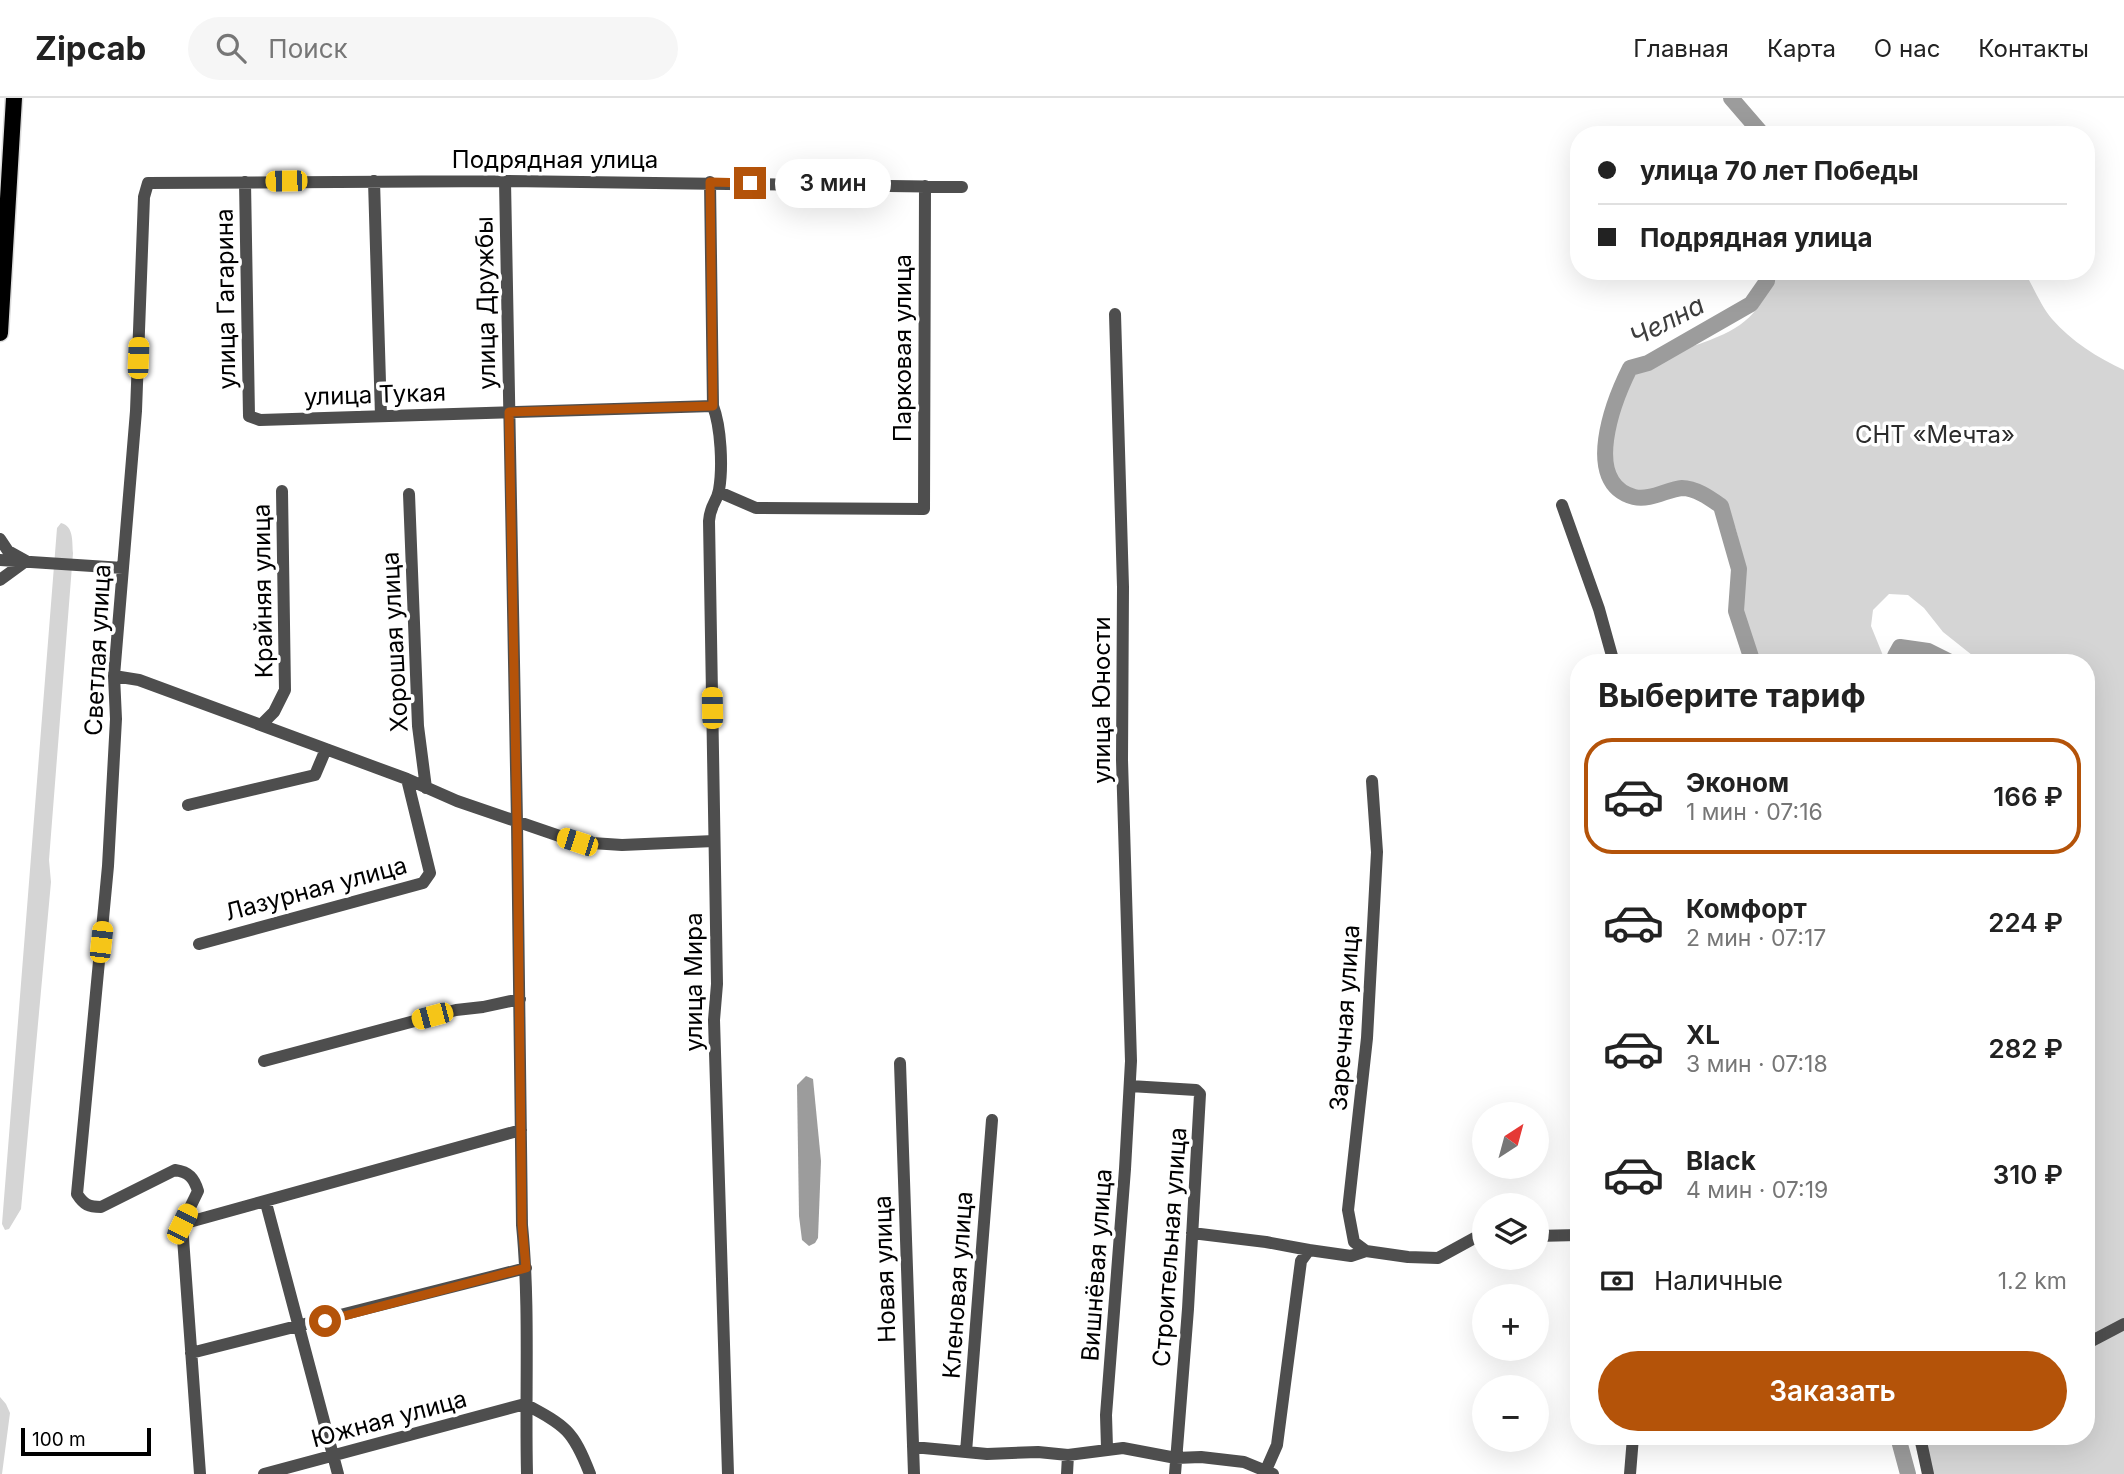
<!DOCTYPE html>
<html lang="ru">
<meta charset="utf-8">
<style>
:root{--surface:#fff;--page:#f6f6f6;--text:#222;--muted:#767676;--line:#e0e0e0;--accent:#b45309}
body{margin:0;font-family:Inter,sans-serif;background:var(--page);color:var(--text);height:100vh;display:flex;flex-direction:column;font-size:26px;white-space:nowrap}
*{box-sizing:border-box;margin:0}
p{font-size:23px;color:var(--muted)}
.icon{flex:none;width:38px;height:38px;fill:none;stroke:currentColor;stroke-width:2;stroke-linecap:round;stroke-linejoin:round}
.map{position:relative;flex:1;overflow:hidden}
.details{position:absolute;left:1570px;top:556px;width:525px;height:791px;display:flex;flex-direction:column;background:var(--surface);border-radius:28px;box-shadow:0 7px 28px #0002}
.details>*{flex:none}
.guide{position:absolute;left:1570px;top:28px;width:525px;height:154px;border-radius:28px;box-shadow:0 7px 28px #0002;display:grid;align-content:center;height:154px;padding:0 28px;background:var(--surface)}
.needle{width:46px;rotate:36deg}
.buttons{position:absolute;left:1472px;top:1004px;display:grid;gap:14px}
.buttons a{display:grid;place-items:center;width:77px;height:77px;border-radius:50%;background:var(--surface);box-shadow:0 7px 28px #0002;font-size:35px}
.scale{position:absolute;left:21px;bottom:18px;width:130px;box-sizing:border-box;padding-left:7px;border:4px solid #000;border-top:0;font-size:19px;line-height:24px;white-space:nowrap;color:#000;-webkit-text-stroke:5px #fff;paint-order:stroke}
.end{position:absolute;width:32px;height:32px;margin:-16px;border:9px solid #b45309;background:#fff;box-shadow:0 0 0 4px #fff}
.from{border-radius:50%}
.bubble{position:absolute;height:49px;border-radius:24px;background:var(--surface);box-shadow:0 7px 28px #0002;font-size:23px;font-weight:600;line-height:49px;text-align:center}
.car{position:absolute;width:21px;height:42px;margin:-21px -10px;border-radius:9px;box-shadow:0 0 5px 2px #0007;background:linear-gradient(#f5c518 24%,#345 0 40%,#f5c518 0 76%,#345 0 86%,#f5c518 0)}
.guide b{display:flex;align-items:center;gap:24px;height:66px;font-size:26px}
.guide b+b{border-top:2px solid var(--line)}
.guide i{width:18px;height:18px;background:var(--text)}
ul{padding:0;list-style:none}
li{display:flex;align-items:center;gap:21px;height:116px;margin:0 14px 10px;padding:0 14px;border:4px solid transparent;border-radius:28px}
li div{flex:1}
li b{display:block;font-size:26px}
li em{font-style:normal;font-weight:600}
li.on{border-color:var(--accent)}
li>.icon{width:63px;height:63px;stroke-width:1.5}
h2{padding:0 28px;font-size:32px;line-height:84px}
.pay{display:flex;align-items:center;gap:18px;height:77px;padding:0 28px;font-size:26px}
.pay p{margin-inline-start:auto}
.button{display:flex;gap:14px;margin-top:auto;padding:14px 28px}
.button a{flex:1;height:80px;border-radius:42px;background:var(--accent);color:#fff;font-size:28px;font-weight:600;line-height:80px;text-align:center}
header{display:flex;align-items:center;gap:42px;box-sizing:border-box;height:98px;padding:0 35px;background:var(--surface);border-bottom:2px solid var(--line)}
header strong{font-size:33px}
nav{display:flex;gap:38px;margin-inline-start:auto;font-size:24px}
.search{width:490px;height:63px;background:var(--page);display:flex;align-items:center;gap:18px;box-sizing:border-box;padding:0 24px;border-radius:38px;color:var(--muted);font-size:26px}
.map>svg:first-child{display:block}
.green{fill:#d5d5d5}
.water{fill:#9c9c9c}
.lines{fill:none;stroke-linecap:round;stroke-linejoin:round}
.river{stroke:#9c9c9c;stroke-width:16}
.major-casing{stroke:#dbdbdb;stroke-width:19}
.minor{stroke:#4e4e4e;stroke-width:12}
.major{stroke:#000;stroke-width:16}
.route{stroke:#b45309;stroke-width:9}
.labels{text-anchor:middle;stroke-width:7;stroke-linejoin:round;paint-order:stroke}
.street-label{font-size:24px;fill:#000;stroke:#fff}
.park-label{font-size:24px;fill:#2c2c2c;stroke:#fff}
.water-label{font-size:26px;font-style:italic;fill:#3d3d3d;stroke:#fff}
</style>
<header>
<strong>Zipcab</strong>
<div class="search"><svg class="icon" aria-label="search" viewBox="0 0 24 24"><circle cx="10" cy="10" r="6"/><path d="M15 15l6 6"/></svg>Поиск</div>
<nav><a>Главная</a><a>Карта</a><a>О нас</a><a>Контакты</a></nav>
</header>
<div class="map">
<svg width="2124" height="1376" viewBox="0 0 2124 1376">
<rect width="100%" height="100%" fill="#fff"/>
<path class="green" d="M 1775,173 L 2024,173 C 2033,188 2041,208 2052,221 C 2071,243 2098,260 2124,272 L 2124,1376 L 1923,1376 L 1913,1339 L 2086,1339 L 2086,565 L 1982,565 L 1943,534 L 1924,510 L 1908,497 L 1889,496 L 1873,512 L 1871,528 L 1886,565 L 1755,565 C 1747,542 1743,517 1740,492 C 1738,469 1744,440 1730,419 C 1723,408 1697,395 1683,395 C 1671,395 1659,402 1647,404 C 1641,404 1633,401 1627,397 C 1604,383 1609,353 1612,329 C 1616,311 1618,283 1632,270 C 1653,274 1664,260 1681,252 C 1688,248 1695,248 1702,245 C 1744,230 1761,216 1775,173 Z
M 61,425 C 74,428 72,444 73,455 L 49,762 L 51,784 L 21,1111 L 9,1131 L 5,1132 L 2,1126 L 57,430 Z
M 0,1299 L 6,1306 L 10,1315 L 2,1376 L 0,1376 Z"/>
<path class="water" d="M 806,978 L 813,981 L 821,1063 L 818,1140 L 815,1145 L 809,1148 L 802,1142 L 799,1118 L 797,987 Z"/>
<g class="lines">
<path class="river" d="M 1731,0 L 1763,37
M 1753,565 L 1736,513 L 1739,471 L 1721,408 C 1711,401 1696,390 1682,390 C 1668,391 1650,403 1634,399 C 1581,385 1614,302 1630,270 L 1648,265 L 1751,206 L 1767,183 L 1768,173
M 1897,565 L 1895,558 L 1900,549 L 1928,553 L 1952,565
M 1898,1339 L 1908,1376"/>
<defs>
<path id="major" d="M 0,235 L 14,0"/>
</defs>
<use href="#major" class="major-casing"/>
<path class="minor" d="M 374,83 L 381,318
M 505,83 L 517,724 L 522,1127 C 530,1209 525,1293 527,1376
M 245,84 L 249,318 L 260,322 L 713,308
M 710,84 L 713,308 C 721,329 723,369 719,392 C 717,404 710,407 709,423 L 717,886 L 714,922 L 728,1376
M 719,394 L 756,410 L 924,411 L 925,88
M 409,396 L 418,628 L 426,690
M 1562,407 L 1599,511 L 1614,565
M 0,441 L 8,453 L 26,463 L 0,482
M 0,462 L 123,470
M 114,578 L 139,582 L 407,681 L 457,703 L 577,744 L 622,747 L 714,743
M 261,627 L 274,614 L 285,592 L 282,393
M 1372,683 L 1377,754 L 1367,940 L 1348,1112 L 1354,1144 L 1366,1153 L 1408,1159 L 1438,1160 L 1480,1137 L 1484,1137
M 188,707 L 315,677 L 326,651
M 199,846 L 423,785 L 430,775 L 407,681
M 264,963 L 456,912 L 483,909 L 520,901
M 900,965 L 914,1376
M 1130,988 L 1196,992 L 1200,996 L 1188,1211 L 1175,1376
M 266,1105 L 338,1376
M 182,1126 L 521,1032
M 1192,1135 L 1266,1144 L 1309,1152
M 1536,1138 L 1578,1137
M 2086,1246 L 2124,1226
M 191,1255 L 526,1170
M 1920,1339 L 1928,1376
M 913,1349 L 987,1356 L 1038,1354 L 1068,1357 L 1123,1350 L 1176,1360 L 1201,1359 L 1244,1364 L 1273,1376
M 1107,1350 L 1106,1317 L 1125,1071 L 1131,963 L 1122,662 L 1123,489 L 1115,216
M 966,1354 L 992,1022
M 1266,1372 L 1277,1347 L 1301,1163 L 1309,1152 L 1351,1158 L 1366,1153
M 200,1376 L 182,1126 L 198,1093 C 194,1080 189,1074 175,1072 L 101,1109 C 89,1109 84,1107 77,1096 L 108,768 L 116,621 L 114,578 L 136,313 L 144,99 L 148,85 L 505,83 L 962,89
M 264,1376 L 525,1306 C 566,1328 573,1332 590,1376
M 1067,1376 L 1068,1357
M 1630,1376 L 1633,1339"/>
<use href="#major" class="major"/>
</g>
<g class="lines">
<path class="route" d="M 325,1223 L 526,1170 L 522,1126 L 517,724 L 509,314 L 713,308 L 710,84 L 750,85"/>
</g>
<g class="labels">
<g class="street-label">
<text x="555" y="70">Подрядная улица</text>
<text transform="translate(226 201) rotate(-91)" y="8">улица Гагарина</text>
<text transform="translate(486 205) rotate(-91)" y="8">улица Дружбы</text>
<text transform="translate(903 250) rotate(-90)" y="8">Парковая улица</text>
<text transform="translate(375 297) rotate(-2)" y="8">улица Тукая</text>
<text transform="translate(263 493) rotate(-91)" y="8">Крайняя улица</text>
<text transform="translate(395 544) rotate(-93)" y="8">Хорошая улица</text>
<text transform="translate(98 552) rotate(-87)" y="8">Светлая улица</text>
<text transform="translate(1102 602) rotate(-90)" y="8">улица Юности</text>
<text transform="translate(316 791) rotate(-15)" y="8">Лазурная улица</text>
<text transform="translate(694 884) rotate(-90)" y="8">улица Мира</text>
<text transform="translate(1345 920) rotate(-86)" y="8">Заречная улица</text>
<text transform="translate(1170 1149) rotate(-86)" y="8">Строительная улица</text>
<text transform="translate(1097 1167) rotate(-86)" y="8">Вишнёвая улица</text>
<text transform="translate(885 1171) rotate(-92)" y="8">Новая улица</text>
<text transform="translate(958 1187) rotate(-86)" y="8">Кленовая улица</text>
<text transform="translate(389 1321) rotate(-15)" y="8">Южная улица</text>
</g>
<g class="park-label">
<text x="1935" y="345">СНТ «Мечта»</text>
</g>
<g class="water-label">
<text transform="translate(1667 223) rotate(-27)" y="9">Челна</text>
</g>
</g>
</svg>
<div class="buttons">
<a><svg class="needle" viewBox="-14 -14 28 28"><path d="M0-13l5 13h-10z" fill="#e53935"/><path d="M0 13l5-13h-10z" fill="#767676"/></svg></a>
<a><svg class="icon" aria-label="layers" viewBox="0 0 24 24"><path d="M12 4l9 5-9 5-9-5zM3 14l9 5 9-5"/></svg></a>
<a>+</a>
<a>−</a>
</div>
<div class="scale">100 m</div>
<i class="end from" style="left:325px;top:1223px"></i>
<i class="end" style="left:750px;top:85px"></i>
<div class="bubble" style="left:775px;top:61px;width:116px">3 мин</div>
<i class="car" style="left:286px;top:83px;rotate:269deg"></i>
<i class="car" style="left:138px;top:260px;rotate:2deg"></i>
<i class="car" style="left:712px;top:610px;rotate:359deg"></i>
<i class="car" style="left:577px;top:744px;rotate:288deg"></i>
<i class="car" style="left:101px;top:844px;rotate:6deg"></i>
<i class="car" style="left:432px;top:918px;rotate:255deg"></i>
<i class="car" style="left:182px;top:1126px;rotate:26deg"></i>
<div class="guide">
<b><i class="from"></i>улица 70 лет Победы</b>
<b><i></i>Подрядная улица</b>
</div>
<section class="details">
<h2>Выберите тариф</h2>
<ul>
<li class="on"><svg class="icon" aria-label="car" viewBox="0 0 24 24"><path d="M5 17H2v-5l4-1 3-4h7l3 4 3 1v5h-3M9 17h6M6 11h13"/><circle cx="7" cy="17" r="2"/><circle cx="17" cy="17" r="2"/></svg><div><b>Эконом</b><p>1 мин · 07:16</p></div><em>166 ₽</em></li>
<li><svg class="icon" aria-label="car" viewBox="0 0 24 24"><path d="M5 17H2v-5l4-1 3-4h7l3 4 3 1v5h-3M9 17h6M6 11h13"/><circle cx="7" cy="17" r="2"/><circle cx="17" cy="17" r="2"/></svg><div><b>Комфорт</b><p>2 мин · 07:17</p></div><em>224 ₽</em></li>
<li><svg class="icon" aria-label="car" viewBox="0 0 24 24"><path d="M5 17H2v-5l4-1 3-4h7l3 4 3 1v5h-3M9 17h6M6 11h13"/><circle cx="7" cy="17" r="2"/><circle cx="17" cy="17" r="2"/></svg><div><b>XL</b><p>3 мин · 07:18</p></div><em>282 ₽</em></li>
<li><svg class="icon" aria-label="car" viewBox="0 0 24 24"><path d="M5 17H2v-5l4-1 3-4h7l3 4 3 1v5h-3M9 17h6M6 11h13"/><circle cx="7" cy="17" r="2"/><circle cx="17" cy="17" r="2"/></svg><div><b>Black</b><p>4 мин · 07:19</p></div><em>310 ₽</em></li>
</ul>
<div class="pay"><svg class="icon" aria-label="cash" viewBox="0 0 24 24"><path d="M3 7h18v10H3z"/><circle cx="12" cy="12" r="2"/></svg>Наличные<p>1.2 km</p></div>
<div class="button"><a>Заказать</a></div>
</section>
</div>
